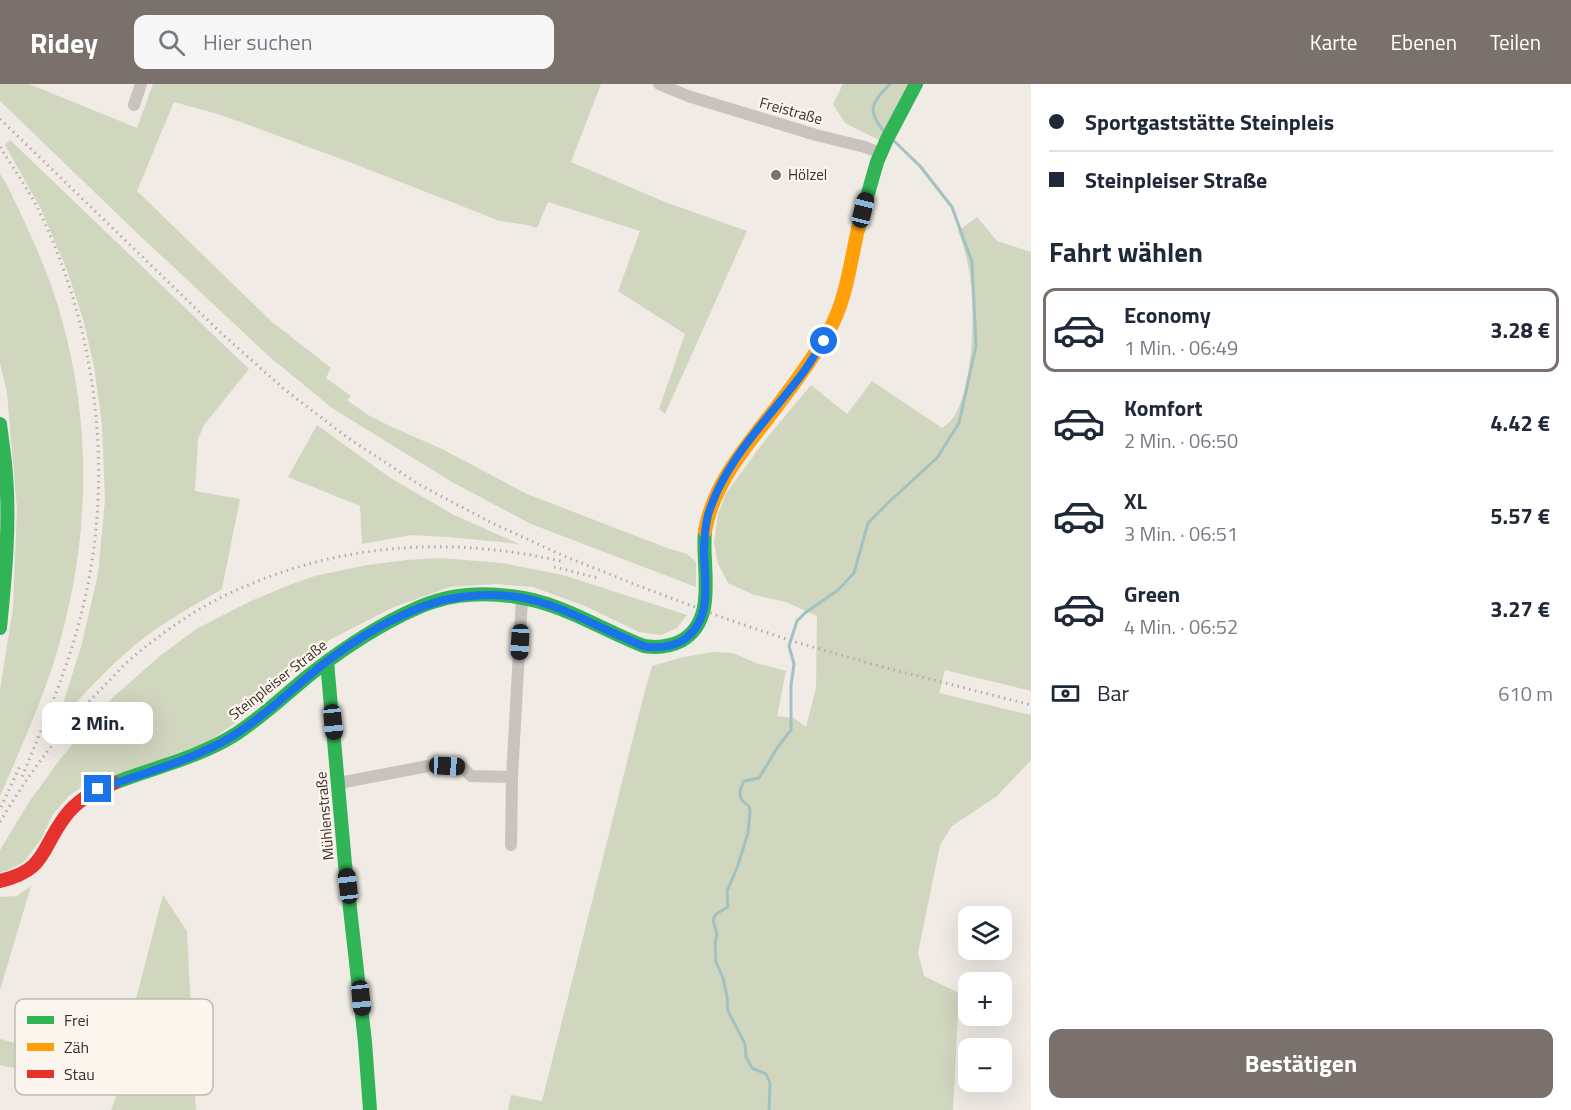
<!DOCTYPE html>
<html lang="de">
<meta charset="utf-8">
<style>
:root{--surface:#fff;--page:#f6f6f7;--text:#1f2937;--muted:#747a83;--line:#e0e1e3;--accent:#7a716c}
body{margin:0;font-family:"Titillium Web",sans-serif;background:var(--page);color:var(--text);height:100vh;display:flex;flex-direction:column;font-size:22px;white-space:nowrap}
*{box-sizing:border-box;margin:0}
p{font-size:20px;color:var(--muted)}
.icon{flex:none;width:33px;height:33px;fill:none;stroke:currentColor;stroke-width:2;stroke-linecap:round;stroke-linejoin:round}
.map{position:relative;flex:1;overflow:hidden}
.panel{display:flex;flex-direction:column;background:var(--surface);width:540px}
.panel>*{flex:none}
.top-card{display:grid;align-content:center;height:132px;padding:0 18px;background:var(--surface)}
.controls{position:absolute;left:958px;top:822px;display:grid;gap:12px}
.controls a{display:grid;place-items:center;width:54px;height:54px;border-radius:12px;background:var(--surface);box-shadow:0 6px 24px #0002;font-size:30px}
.end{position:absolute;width:27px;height:27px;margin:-14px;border:8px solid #1a73e8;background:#fff;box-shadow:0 0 0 3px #fff}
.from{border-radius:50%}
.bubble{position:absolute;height:42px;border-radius:12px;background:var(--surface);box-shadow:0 6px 24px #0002;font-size:20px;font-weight:700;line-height:42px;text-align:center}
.car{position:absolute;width:18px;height:36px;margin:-18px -9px;border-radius:8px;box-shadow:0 0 4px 2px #0007;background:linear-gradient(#222 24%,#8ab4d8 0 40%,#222 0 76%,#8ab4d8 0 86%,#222 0)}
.top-card b{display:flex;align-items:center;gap:21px;height:57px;font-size:22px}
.top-card b+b{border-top:2px solid var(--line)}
.top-card i{width:15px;height:15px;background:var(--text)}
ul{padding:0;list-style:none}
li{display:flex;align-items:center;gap:18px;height:84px;margin:0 12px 9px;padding:0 6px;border:3px solid transparent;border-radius:12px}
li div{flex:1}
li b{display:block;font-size:22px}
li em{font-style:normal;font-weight:700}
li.current{border-color:var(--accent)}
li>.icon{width:54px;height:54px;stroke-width:1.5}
h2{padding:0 18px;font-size:27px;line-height:72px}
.pay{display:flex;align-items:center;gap:15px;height:66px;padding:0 18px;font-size:22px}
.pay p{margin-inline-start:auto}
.button{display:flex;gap:12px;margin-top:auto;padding:12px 18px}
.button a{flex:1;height:69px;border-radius:12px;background:var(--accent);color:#fff;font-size:24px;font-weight:700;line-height:69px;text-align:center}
header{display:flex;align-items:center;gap:36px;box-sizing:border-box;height:84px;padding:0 30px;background:var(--accent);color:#fff}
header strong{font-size:28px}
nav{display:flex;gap:33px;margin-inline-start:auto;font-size:21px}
.search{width:420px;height:54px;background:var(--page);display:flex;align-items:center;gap:15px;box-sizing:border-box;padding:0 21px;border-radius:12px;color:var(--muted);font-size:22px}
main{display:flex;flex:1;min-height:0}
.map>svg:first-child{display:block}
.green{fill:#d1d6bf}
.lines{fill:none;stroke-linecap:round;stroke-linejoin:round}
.stream{stroke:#a1c2c1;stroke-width:3}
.street{stroke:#c9c3be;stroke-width:12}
.fast{stroke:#30b455;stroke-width:14}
.slow{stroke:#ff9f0a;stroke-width:14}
.jam{stroke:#e5322d;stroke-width:14}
.rail{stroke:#b1aca8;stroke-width:3;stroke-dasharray:1.5 4.5;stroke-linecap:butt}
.route{stroke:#1a73e8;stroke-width:8}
.poi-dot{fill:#7a716c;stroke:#fbf5ee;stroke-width:2}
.labels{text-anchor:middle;stroke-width:4.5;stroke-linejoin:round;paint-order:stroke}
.street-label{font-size:15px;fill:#3b302b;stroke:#fbf5ee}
.poi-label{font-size:15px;fill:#3b302b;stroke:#fbf5ee;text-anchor:start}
.key{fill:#fbf5ee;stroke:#c1bab4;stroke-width:1.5}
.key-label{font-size:16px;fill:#3b302b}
</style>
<header>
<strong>Ridey</strong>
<div class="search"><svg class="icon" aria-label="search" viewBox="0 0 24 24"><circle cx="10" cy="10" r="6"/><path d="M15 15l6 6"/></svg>Hier suchen</div>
<nav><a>Karte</a><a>Ebenen</a><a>Teilen</a></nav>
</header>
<main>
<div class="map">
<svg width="1031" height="1026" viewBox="0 0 1031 1026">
<rect width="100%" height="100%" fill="#f0ebe5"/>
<path class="green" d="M 0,0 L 29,0 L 137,44 L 153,0 L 601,0 L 571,78 L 665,118 L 747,147 L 665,330 L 659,325 L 685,250 L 618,207 L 640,147 L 548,118 L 537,144 L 527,141 L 500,137 L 352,79 L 221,31 L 174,18 L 137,107 L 271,237 L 331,284 L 326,294 L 351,312 L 347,316 L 368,331 L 392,343 L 442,365 L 527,410 L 667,464 L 687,470 L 696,478 L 696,503 L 531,440 L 452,398 L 332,324 L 271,274 L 137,149 L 0,17 Z
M 843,0 L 909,0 L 881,57 L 845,39 L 833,20 Z
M 10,56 L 249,285 L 204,341 L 198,355 L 195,407 L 240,415 L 222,505 C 193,522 162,539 136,560 C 111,581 88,605 67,629 L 61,626 L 81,563 L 98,490 L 105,416 L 102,341 L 94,282 L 83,235 L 67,186 L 41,125 L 5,61 Z
M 0,90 L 7,101 C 28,145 49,188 62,236 C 94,351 89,467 53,581 C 38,626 19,669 0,712 L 0,606 L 13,523 L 17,425 L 7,309 L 0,279 Z
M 977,133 L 997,157 L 1031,168 L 1031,607 L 945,586 L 939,609 L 1031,631 L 1031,676 L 997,712 L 952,742 L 940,761 L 918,869 L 924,892 L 959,909 L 953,1026 L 508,1026 L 511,1011 L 542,1017 L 644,610 L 652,582 L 684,573 L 713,568 L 733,569 L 756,579 L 786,587 L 777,632 L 794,634 L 806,643 L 816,604 L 817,532 L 786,518 L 754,511 L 728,499 L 718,480 L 714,459 L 718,430 L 726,409 L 766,355 L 811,301 L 847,330 L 872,297 L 942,344 C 946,341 950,338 953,334 C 972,307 975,234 971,201 C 969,182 965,165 958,147 Z
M 317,341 L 389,393 L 452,430 L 519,460 L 449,453 L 411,451 L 362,460 L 360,422 L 288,393 Z
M 440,474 L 502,479 L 563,491 L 687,531 L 677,544 L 661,551 L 639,548 L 585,522 L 533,503 L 495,500 L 450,503 L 394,523 L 329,556 L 274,602 L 235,639 L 208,658 L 122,689 L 88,699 L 70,711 L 53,730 L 41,755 L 24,778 L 6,787 L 0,788 L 0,766 L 29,718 L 61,674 L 110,616 L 161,571 L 198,544 L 251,517 L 284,503 L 315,492 L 367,481 L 407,476 Z
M 31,802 L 0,906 L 0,813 L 17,812 Z
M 163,811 L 187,847 L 196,1026 L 111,1026 L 118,1008 L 0,981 L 0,955 L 118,984 Z"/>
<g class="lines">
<path class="stream" d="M 884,47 C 865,25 873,18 890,0
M 769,1026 L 770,999 L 766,990 L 752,984 L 746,973 L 745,960 L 728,927 L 727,912 L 723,894 L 716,878 L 715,859 L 717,851 L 713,836 L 716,830 L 728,823 L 727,807 L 737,784 L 748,749 L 750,728 L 749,722 C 738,716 738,708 744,697 L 759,694 L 777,664 L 791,646 L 791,601 L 794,580 L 789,562 L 797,537 L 805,529 L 838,506 L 854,489 L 868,439 L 890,417 L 937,374 L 959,339 L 976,262 L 972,178 L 952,123 L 920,82 L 893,56"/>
<path class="street" d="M 659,0 L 688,12 L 816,51 L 865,63 L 880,69
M 134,21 L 141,0
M 339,699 L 433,681 L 461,682 L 471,692 L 512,693
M 511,761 L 512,693 L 522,514"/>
<path class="fast" d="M 858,145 L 877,78 L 887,55 L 916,0
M 0,340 C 2,357 5,374 6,391 C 10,442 5,493 0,544
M 327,578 L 345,780 L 365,958 L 370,1026
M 114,699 C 155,683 198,674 236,650 C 262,633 284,612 307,593 C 337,569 368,548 402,531 C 413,526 424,520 436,517 C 462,509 490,509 517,513 C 562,519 602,546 644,562 C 657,564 669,563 681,557 C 719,536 701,482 705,447"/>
<path class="slow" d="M 705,447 C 713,401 744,365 772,329 C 791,304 811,278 827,250 C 846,219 850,180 858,145"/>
<path class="jam" d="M 0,797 C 46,786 40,767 64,734 C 76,717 95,706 114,699"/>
<path class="rail" d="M 0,35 L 220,248 L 284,305 L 348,354 L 420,401 L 492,439 L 564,472 L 639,502 L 727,535 L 792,557 L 883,583 L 1031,621
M 0,63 C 13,84 29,106 40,129 C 99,251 115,399 81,531 C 67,587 44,639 22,693
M 554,483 L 598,494
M 1,723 L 20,682
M 0,738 C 30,687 66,640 108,598 C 116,590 124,580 133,573 C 162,549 194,526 228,510 C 336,459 449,451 565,478"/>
</g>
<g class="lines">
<path class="route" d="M 98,705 C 149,687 205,674 249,641 C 276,622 300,598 326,578 C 352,558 381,540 412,527 C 424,522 436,517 449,515 C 480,509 512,509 543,519 C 571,527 598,543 625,554 C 632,557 641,562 648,563 C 660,564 677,562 686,554 C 712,534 705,498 704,470 C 704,457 705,443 708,431 C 724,378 766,337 799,294 C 808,283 815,270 824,257"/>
</g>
<circle class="poi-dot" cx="776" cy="91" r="6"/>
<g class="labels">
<g class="street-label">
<text transform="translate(791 27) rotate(16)" y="5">Freistraße</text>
<text transform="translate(278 596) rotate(-38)" y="5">Steinpleiser Straße</text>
<text transform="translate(325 732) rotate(-95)" y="5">Mühlenstraße</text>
</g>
<g class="poi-label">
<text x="788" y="96">Hölzel</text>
</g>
</g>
<rect x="15" y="915" width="198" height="96" rx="9" class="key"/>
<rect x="27" y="932" width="27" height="8" fill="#30b455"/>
<rect x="27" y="959" width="27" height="8" fill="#ff9f0a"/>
<rect x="27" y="986" width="27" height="8" fill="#e5322d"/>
<g class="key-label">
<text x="64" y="942">Frei</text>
<text x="64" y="969">Zäh</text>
<text x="64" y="996">Stau</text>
</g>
</svg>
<div class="controls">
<a><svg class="icon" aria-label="layers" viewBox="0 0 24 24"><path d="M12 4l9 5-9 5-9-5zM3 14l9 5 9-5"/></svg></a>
<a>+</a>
<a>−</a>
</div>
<i class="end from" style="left:824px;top:257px"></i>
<i class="end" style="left:98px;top:705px"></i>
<div class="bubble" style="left:42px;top:618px;width:111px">2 Min.</div>
<i class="car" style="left:863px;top:126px;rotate:14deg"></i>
<i class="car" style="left:520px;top:558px;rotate:183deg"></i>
<i class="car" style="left:333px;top:638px;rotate:174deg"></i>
<i class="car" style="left:447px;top:682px;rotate:93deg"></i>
<i class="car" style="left:348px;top:802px;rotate:353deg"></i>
<i class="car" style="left:361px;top:914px;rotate:174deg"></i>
</div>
<section class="panel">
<div class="top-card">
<b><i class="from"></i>Sportgaststätte Steinpleis</b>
<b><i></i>Steinpleiser Straße</b>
</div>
<h2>Fahrt wählen</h2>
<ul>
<li class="current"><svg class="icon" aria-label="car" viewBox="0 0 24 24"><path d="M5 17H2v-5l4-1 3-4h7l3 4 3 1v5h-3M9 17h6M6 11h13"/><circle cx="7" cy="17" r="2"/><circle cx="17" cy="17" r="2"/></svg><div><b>Economy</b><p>1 Min. · 06:49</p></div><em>3.28 €</em></li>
<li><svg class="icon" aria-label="car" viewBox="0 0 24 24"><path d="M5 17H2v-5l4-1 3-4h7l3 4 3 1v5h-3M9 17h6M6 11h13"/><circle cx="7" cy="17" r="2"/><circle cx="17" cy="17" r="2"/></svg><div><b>Komfort</b><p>2 Min. · 06:50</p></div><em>4.42 €</em></li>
<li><svg class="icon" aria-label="car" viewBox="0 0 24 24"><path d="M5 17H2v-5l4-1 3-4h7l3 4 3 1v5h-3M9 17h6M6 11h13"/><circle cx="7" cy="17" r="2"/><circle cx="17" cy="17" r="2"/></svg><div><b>XL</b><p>3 Min. · 06:51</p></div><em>5.57 €</em></li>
<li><svg class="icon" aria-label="car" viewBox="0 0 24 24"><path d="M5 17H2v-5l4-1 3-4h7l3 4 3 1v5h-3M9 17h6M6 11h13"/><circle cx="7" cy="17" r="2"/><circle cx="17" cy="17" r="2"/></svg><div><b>Green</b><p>4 Min. · 06:52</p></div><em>3.27 €</em></li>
</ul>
<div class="pay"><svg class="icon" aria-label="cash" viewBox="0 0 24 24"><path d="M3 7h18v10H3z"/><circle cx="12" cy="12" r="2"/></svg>Bar<p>610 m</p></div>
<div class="button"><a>Bestätigen</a></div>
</section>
</main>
